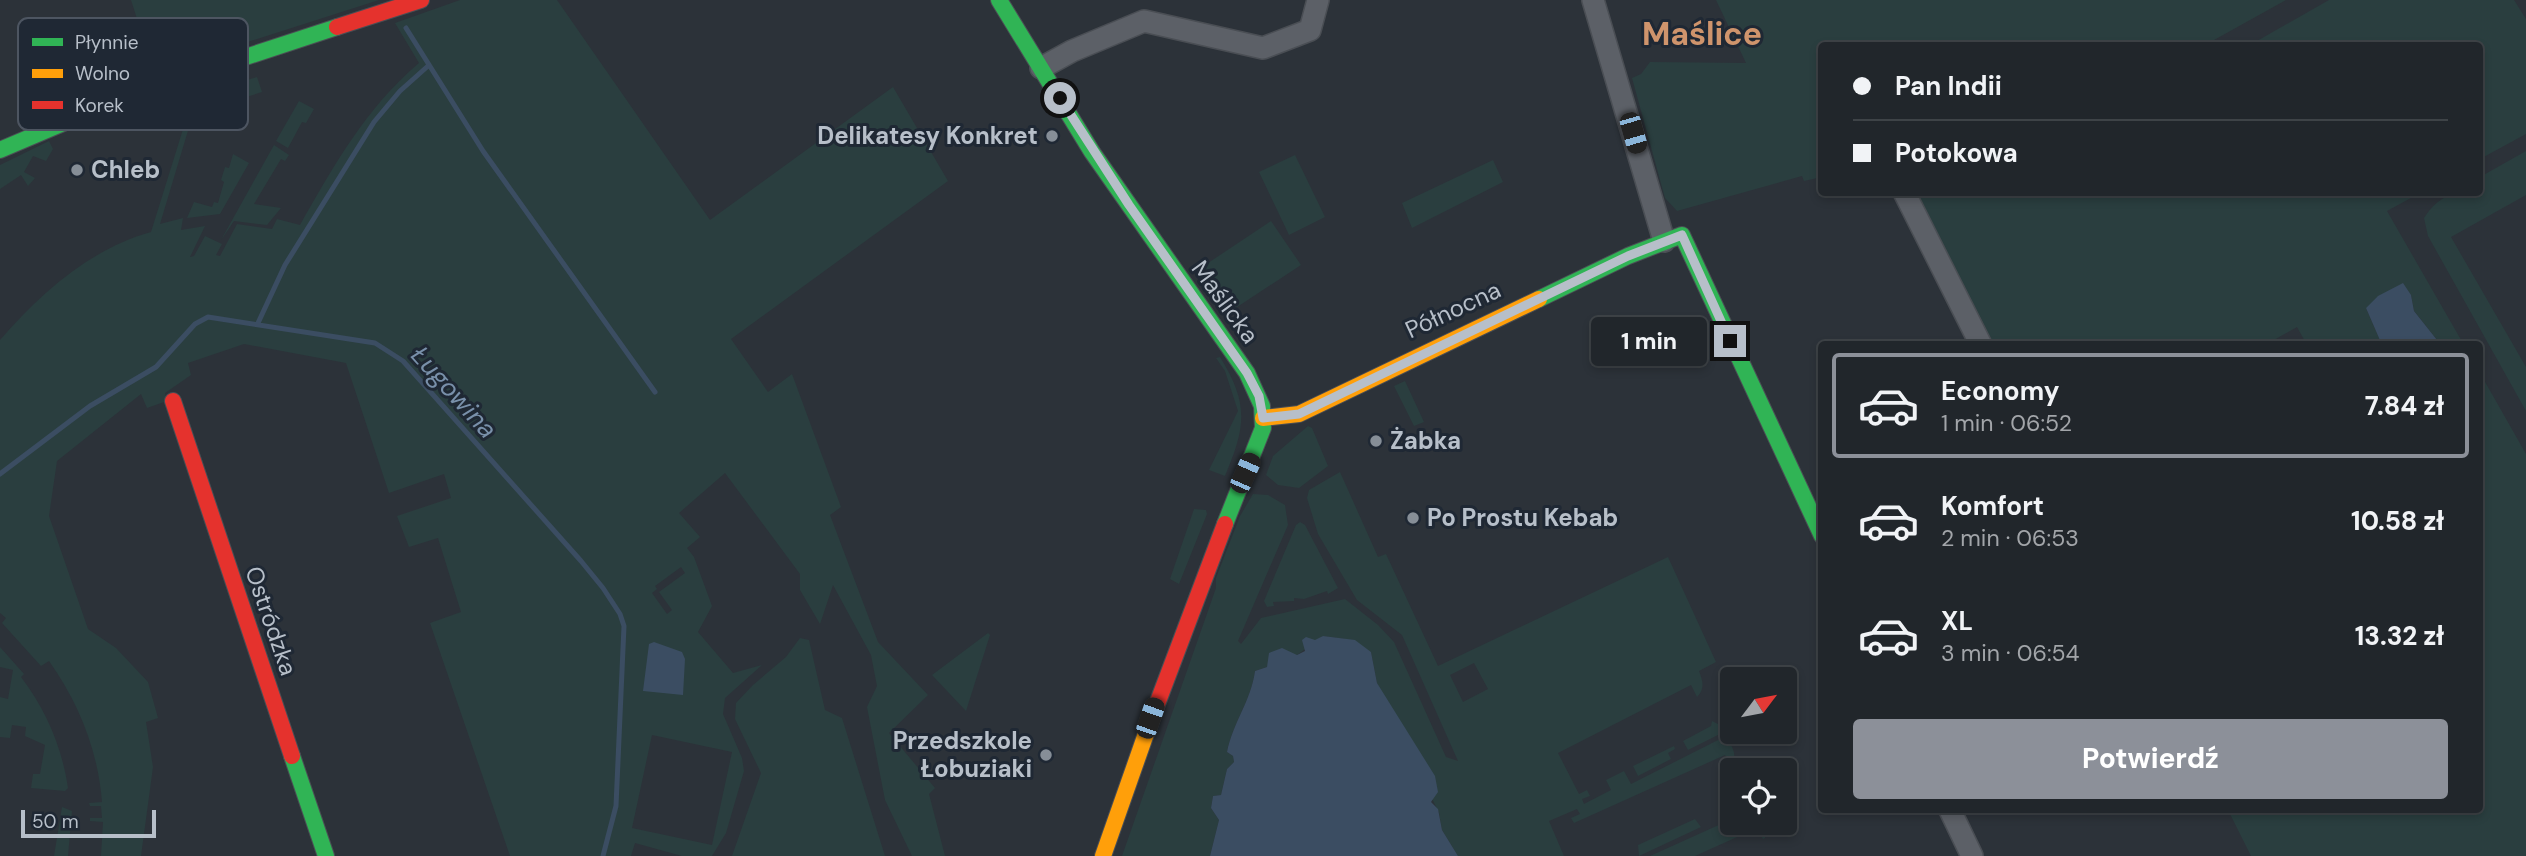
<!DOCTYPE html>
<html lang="pl">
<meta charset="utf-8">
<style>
:root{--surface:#21262b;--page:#292e33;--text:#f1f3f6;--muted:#a2a5a9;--line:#3e4347;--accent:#8c9099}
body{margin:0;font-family:"DM Sans",sans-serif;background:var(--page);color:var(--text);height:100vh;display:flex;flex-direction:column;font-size:26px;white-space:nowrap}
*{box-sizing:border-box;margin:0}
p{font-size:23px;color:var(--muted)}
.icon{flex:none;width:38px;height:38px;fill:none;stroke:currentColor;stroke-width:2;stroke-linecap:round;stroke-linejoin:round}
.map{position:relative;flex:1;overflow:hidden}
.sheet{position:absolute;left:1818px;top:341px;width:665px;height:472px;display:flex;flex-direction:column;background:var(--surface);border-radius:7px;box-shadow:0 4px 10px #0003,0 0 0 2px var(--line)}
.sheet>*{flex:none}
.top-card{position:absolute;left:1818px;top:42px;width:665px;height:154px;border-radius:7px;box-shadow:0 4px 10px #0003,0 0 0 2px var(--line);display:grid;align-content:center;height:154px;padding:0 35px;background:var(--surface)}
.needle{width:46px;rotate:58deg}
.fabs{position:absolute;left:1720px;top:667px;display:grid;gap:14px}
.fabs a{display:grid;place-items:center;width:77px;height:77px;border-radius:7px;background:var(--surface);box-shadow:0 4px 10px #0003,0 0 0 2px var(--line);font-size:35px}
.scale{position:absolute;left:21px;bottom:18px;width:135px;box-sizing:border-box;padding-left:7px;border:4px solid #b7bfc9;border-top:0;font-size:19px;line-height:24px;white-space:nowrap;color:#b7bfc9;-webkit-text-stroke:5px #1f2834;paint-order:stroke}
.end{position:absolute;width:32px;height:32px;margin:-16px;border:9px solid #b7bfc9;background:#111;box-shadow:0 0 0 4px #111}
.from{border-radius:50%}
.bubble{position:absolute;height:49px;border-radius:7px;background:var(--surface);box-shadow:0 4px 10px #0003,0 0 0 2px var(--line);font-size:23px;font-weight:800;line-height:49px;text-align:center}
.car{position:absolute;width:21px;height:42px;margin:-21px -10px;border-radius:9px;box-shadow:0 0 5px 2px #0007;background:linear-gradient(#222 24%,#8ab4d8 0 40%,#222 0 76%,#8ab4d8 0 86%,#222 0)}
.top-card b{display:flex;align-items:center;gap:24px;height:66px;font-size:26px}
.top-card b+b{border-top:2px solid var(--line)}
.top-card i{width:18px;height:18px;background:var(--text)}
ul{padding:12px 0 0;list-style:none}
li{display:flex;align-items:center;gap:21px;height:105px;margin:0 14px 10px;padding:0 21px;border:4px solid transparent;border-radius:7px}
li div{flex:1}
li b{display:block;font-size:26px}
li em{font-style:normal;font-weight:800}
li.current{border-color:var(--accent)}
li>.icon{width:63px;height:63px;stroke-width:1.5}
.primary-button{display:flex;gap:14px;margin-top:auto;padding:14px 35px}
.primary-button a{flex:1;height:80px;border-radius:7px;background:var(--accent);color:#fff;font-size:28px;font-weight:800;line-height:80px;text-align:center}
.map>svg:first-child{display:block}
.green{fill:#2a3e3f;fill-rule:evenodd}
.water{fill:#3b4d62}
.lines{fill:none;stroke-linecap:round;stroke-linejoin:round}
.stream{stroke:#3b4d62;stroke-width:5}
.street-casing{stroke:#4a4e54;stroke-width:24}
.fast-casing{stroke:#4a4e54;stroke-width:18}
.slow-casing{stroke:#4a4e54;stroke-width:18}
.jam-casing{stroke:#4a4e54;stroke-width:18}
.street{stroke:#5c6067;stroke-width:21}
.fast{stroke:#30b455;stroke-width:16}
.slow{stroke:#ff9f0a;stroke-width:16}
.jam{stroke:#e5322d;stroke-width:16}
.route{stroke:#b7bfc9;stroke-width:9}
.poi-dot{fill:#868e97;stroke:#1f2834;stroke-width:2.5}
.labels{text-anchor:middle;stroke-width:6;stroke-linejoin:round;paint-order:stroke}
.poi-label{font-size:24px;font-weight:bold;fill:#b7bfc9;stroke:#1f2834;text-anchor:start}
.street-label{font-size:24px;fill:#b7bfc9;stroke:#1f2834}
.water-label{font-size:26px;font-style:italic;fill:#7990aa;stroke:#1f2834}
.district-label{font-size:32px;font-weight:bold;fill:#cf946c;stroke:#1f2834}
.key{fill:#1f2834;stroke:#4d5561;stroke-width:2}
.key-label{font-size:19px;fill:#b7bfc9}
</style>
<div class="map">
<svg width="2526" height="856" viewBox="0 0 2526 856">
<rect width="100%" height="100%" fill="#2c3239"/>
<path class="green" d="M 131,0 L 379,0 L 154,72 Z
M 460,0 L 557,0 L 710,220 L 893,87 L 948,181 L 731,339 L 768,392 L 792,374 L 841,507 L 830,515 L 878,642 L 928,695 L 889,733 L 935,788 L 929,794 L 945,856 L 912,856 L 885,800 L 867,707 L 877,686 L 871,655 L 833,585 L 820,624 L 800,590 L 800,574 L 725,473 L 679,513 L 700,537 L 687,548 L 694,557 L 712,606 L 698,632 L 733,673 L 762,665 L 725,698 L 723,714 L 742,758 L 744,771 L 726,833 L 712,856 L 682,856 L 635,843 L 631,856 L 510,856 L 430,623 L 461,612 L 438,538 L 409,547 L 397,516 L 451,498 L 444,474 L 389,493 L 346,363 L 244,344 L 188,363 L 191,375 L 165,393 L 167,401 L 147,408 L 141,394 L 57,461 L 49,516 L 88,629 L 116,648 L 148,682 L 158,718 L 146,722 L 153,767 L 141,856 L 101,856 L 103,822 L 90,821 L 90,818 L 102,818 L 101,806 L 90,806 L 89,803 L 102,802 C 98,751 79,703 49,661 L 41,666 L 2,623 L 6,618 L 0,613 L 0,340 C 41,293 90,249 151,232 L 193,97 L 257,77 L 262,92 L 193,114 L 160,224 L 183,218 L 181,230 L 205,226 L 190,257 L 194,256 L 205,236 L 222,244 L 216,255 L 220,256 L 237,224 L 272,229 L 277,219 L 300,225 C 334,165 366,108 419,63 L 395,23 ZM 681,567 L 685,573 L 659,592 L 672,610 L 667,614 L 652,593 L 657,589 L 655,586 ZM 652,735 L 732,752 L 712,845 L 632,828 Z
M 1716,0 L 2286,0 L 2205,45 L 1822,46 L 1822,177 L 1804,181 L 1802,176 L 1677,211 L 1665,198 L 1632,78 L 1641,74 L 1650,62 L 1746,63 Z
M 2329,0 L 2514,0 L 2526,19 L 2526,134 L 2480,159 L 2480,46 L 2250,45 Z
M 299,101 L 314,109 L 306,123 L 302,122 L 288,148 L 276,141 Z
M 49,141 L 53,149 L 46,161 L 33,156 L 24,172 L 35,178 L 28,186 L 21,175 L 0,189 L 0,165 Z
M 274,145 L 289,155 L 285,161 L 281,159 L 254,204 L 281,208 L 267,225 L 234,221 L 221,240 Z
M 2526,151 L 2526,195 L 2451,237 L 2526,367 L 2526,411 L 2428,236 L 2424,218 C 2439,195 2453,192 2480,192 L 2480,177 Z
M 233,154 L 249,163 L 220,214 L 187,218 L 194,202 L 212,207 L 214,202 L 218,203 L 224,182 L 221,180 L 225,167 L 229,168 Z
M 1295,155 L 1325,217 L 1289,235 L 1259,172 Z
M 1493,160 L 1503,182 L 1412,228 L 1402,203 Z
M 1917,193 L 2420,193 L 2387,211 L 2464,345 L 2441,345 L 2414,311 L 2411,295 L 2366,308 L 2382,345 L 2307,345 L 2297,327 L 2265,345 L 1993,345 Z
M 1271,221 L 1301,265 L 1225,315 L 1196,271 Z
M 1220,357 C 1249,404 1246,426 1225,476 L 1209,470 L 1238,411 L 1225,371 L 1216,358 Z
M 2480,373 L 2526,454 L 2526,856 L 2251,856 L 2228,810 L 2480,810 Z
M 1405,381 L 1424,422 L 1414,426 L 1394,386 Z
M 1308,426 L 1312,428 L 1328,466 L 1299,488 L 1278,485 L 1266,475 L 1273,456 Z
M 1340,472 L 1378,557 L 1386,554 L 1438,666 L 1668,557 L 1716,662 L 1699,671 C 1703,681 1705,689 1697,697 L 1691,685 L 1558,753 L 1579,794 L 1587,790 L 1590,796 L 1582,799 L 1584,804 L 1611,790 L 1606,780 L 1624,771 L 1631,784 L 1726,736 C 1732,747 1739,755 1730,767 L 1725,755 L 1574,823 L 1571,818 L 1580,814 L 1577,809 L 1549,821 L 1564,856 L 1458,856 L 1442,830 L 1439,813 L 1377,683 L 1371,652 L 1345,639 L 1323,636 L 1297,655 L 1270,661 L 1267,667 L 1255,671 C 1251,701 1233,722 1227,752 L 1233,756 L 1234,762 L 1227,769 L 1221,795 L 1213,796 L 1211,808 L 1219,820 L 1210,856 L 1122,856 L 1216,588 L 1216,578 L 1240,516 L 1253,494 L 1268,495 L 1285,505 L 1288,525 L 1238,641 L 1241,644 L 1261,618 L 1345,599 L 1378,625 L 1394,642 L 1446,757 L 1458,761 L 1402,635 L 1357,600 L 1318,534 L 1307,498 L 1309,490 ZM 1474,663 L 1488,689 L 1463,702 L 1450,675 Z
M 1194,509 L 1206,510 L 1207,514 L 1179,584 L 1170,579 Z
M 1300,522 L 1305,525 L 1338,588 L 1328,594 L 1327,591 L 1304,599 L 1294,598 L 1294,601 L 1273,602 L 1274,606 L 1267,607 L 1264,601 L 1296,525 Z
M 988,633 L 990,635 L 966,711 L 932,675 Z
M 800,638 L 809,640 L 825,710 L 842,718 L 885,856 L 732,856 L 761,773 L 735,719 L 736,703 L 753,685 L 786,657 Z
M 0,647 L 24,674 L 21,677 C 46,710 62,747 68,788 L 65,791 L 31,788 L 33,774 L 40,774 L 45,745 L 25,736 L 26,727 L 12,725 L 10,738 L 0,737 L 0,697 L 8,699 L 13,670 L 0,667 Z
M 1712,721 L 1718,724 L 1720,734 L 1688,750 L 1683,741 L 1711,726 Z
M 1674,746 L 1675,749 L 1668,753 L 1671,759 L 1638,776 L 1633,766 Z
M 62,807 L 72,811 L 68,856 L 54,856 Z
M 1695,819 L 1701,827 L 1639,856 L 1638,845 Z
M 1732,819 L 1732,822 L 1767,823 L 1765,838 L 1763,839 L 1757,828 L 1695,856 L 1650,856 Z"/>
<path class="water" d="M 2403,283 L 2411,295 L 2414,311 L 2441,345 L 2382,345 L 2366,308 L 2378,296 Z
M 1323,636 L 1355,640 L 1371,652 L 1377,683 L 1435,776 L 1438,792 L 1431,802 L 1438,809 L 1442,830 L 1458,856 L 1210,856 L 1219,820 L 1211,808 L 1213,796 L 1221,795 L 1227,769 L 1234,762 L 1233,756 L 1227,752 C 1233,722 1251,701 1255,671 L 1267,667 L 1269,653 L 1282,648 L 1297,655 L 1305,651 L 1302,640 L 1306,637 L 1315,640 Z
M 654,642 L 682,652 L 685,659 L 683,695 L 643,691 L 649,644 Z"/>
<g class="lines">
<path class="stream" d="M 406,28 L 483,151 L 655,392
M 258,323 L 285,265 L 374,122 L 400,91 L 428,66
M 0,474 L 90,406 L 156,367 L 195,324 L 208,317 L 375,343 L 403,361 L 581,561 L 603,588 L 620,614 L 624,626 L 616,806 L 603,856"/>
<defs>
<path id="street" d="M 1593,0 L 1664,241
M 1041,68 L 1072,51 L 1144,21 L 1263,48 L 1310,30 L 1318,0
M 1904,192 L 1981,345
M 1950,810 L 1972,856"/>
<path id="fast" d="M 999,0 L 1092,152 L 1247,373 L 1262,406 L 1263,428 L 1225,524
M 0,150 L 127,96 L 337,27
M 1539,299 L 1628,256 L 1682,235 L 1822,536
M 292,756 L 326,856"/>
<path id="slow" d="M 1263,418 L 1299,414 L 1539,299
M 1103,856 L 1148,728"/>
<path id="jam" d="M 337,27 L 421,0
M 173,401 L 292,756
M 1148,728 L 1225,524"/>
</defs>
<use href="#street" class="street-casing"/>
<use href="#fast" class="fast-casing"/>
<use href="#slow" class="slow-casing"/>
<use href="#jam" class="jam-casing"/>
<use href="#street" class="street"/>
<use href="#fast" class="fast"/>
<use href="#slow" class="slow"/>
<use href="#jam" class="jam"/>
</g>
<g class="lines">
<path class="route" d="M 1060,98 L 1129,205 L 1247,373 L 1259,396 L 1263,418 L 1299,414 L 1628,256 L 1682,235 L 1730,341"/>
</g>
<g class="poi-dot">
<circle cx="1052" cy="136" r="7"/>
<circle cx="77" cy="170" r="7"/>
<circle cx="1376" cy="441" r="7"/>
<circle cx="1413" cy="518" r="7"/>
<circle cx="1046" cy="755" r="7"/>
</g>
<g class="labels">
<g class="poi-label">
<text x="1038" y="144" text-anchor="end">Delikatesy Konkret</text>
<text x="91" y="178">Chleb</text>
<text x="1390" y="449">Żabka</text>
<text x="1427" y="526">Po Prostu Kebab</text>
<text x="1032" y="749" text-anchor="end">Przedszkole<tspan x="1032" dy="28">Łobuziaki</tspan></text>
</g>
<g class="street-label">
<text transform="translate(1225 302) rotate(54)" y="8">Maślicka</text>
<text transform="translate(1453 310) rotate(-25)" y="8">Północna</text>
<text transform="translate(271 621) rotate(71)" y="8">Ostródzka</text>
</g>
<g class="water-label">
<text transform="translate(454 392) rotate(48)" y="9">Ługowina</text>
</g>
<g class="district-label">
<text x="1702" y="45">Maślice</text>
</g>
</g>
<rect x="18" y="18" width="230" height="112" rx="10" class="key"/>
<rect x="32" y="38" width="31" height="8" fill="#30b455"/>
<rect x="32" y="69" width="31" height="9" fill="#ff9f0a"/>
<rect x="32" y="101" width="31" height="8" fill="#e5322d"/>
<g class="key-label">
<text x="75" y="49">Płynnie</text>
<text x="75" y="80">Wolno</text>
<text x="75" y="112">Korek</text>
</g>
</svg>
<div class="fabs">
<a><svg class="needle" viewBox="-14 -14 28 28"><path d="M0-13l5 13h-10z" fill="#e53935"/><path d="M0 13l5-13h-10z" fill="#a2a5a9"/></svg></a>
<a><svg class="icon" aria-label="locate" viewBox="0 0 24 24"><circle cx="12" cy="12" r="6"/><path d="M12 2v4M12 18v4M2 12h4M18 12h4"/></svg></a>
</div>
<div class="scale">50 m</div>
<i class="end from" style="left:1060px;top:98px"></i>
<i class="end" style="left:1730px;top:341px"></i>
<div class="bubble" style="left:1591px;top:317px;width:116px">1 min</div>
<i class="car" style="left:1633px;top:133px;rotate:164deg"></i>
<i class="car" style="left:1245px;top:473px;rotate:24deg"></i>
<i class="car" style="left:1150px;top:718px;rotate:19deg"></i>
<div class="top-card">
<b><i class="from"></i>Pan Indii</b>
<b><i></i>Potokowa</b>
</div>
<section class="sheet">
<ul>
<li class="current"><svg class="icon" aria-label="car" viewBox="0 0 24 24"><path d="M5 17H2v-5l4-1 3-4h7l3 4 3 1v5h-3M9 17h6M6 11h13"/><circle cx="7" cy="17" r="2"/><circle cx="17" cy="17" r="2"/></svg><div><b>Economy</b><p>1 min · 06:52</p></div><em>7.84 zł</em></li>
<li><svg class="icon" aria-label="car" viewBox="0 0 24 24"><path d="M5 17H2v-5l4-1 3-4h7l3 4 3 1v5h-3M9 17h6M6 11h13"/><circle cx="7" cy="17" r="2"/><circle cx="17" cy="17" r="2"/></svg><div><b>Komfort</b><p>2 min · 06:53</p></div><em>10.58 zł</em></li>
<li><svg class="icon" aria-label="car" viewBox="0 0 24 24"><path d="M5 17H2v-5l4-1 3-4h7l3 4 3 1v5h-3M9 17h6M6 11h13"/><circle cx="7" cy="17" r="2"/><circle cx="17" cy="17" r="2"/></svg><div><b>XL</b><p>3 min · 06:54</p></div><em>13.32 zł</em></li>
</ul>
<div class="primary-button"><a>Potwierdź</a></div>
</section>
</div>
